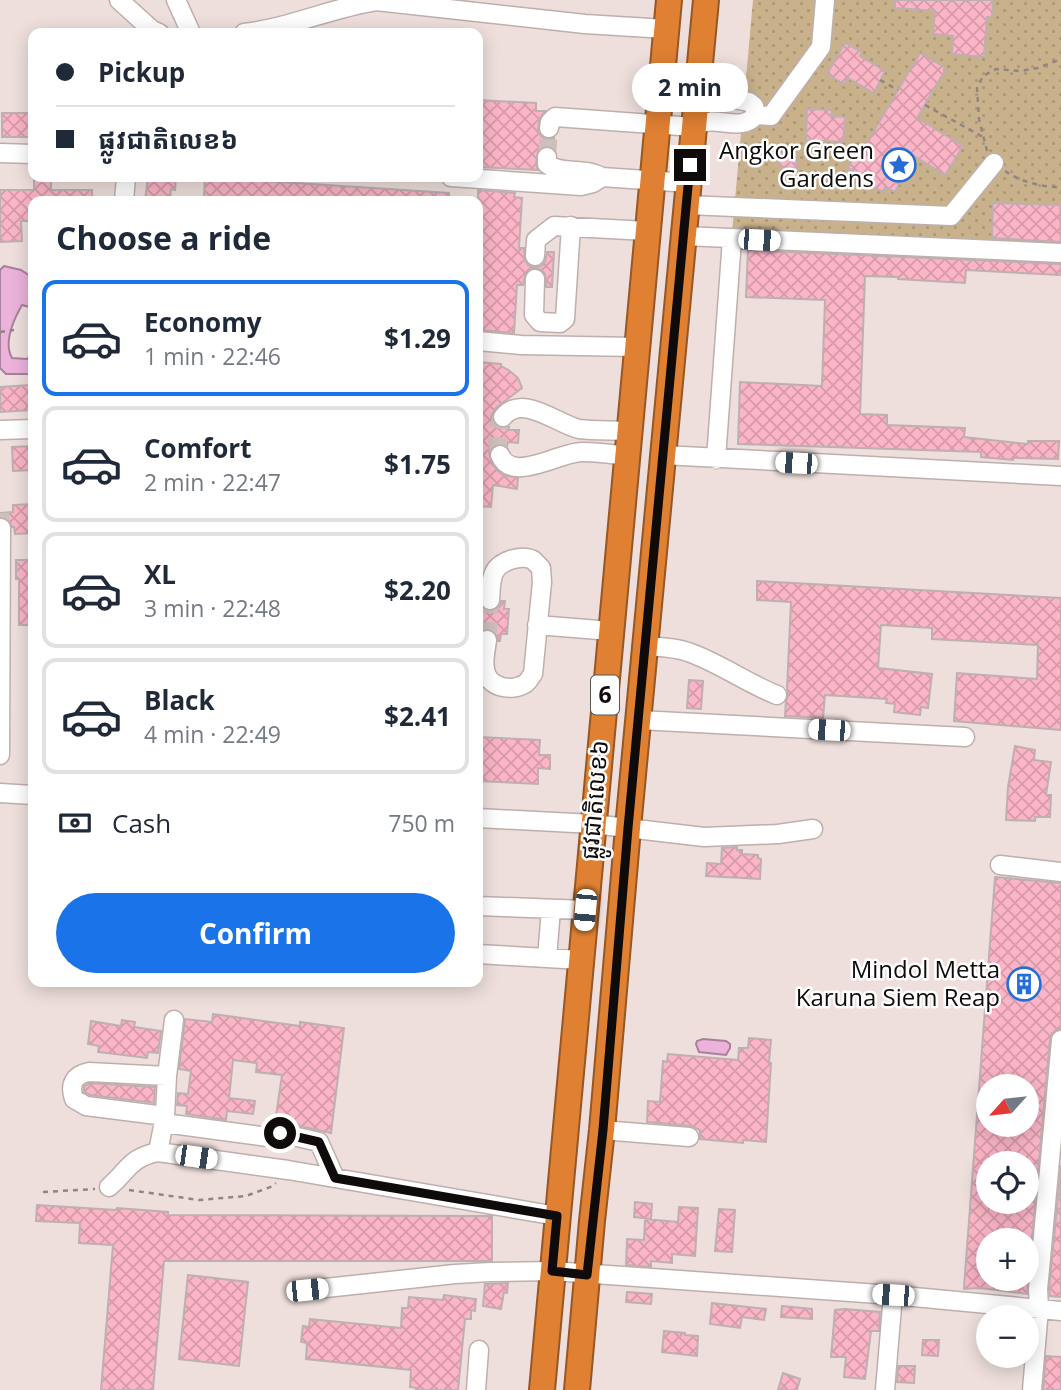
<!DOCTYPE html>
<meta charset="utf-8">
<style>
:root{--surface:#fff;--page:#f2f2f3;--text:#1f2937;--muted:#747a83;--line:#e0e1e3;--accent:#1a73e8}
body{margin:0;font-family:"Open Sans","Noto Sans Khmer",sans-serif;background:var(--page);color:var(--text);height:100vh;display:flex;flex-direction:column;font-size:26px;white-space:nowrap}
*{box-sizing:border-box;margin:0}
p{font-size:23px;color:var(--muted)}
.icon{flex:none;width:38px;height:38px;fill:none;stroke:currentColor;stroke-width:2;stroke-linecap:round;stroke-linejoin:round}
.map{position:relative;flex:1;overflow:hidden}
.details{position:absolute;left:28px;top:196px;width:455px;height:791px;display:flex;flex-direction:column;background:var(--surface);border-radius:14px;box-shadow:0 4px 18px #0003}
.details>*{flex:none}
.hud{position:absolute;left:28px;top:28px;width:455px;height:154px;border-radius:14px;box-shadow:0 4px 18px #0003;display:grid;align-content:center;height:154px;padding:0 28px;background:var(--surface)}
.needle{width:46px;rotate:243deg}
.controls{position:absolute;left:976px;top:1074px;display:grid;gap:14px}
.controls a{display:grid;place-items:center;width:63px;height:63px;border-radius:50%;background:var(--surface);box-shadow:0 4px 18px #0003;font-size:35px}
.end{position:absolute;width:32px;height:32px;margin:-16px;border:9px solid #0f0b0a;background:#fff;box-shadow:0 0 0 4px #fff}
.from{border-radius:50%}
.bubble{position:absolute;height:49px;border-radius:24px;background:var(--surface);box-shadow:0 4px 18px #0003;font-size:23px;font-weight:700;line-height:49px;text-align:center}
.car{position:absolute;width:21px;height:42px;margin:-21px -10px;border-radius:9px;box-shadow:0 0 5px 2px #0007;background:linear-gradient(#fff 24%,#345 0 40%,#fff 0 76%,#345 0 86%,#fff 0)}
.hud b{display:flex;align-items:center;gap:24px;height:66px;font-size:26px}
.hud b+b{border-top:2px solid var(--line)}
.hud i{width:18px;height:18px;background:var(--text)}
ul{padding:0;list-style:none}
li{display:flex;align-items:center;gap:21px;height:116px;margin:0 14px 10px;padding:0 14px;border:4px solid var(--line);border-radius:14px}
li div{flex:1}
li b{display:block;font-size:26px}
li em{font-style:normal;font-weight:700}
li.on{border-color:var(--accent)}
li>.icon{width:63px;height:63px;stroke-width:1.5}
h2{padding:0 28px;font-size:32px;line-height:84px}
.pay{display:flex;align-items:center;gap:18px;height:77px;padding:0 28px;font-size:26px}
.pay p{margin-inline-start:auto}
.cta{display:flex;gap:14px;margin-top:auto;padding:14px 28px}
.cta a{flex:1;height:80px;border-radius:42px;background:var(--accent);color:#fff;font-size:28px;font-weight:700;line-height:80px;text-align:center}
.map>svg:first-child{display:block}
.grass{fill:url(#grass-dots)}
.water{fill:#ebb2da;stroke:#a9809c;stroke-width:2}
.building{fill:url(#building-cross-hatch);stroke:#beafb3;stroke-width:2;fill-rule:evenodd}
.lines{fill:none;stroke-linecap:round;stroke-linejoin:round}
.minor-tunnel{stroke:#cdbfbc;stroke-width:18;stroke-dasharray:18 9;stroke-linecap:butt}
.minor-casing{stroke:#beafad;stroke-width:21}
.highway-casing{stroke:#965725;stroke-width:28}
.path{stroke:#8f8583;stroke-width:2.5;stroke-dasharray:5 5;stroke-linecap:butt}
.minor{stroke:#fff;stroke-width:18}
.highway{stroke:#df8033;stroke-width:24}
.route{stroke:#0f0b0a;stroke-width:9}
.labels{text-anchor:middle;stroke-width:5;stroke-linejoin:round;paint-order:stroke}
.shield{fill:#fff;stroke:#575454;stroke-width:2}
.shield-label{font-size:23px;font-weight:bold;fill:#0f0b0a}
.poi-label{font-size:24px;fill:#0f0b0a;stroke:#fff;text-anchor:end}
.street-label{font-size:24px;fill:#0f0b0a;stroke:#fff}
</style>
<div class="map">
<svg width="1061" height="1390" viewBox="0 0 1061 1390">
<defs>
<pattern id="grass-dots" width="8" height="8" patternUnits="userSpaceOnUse" patternTransform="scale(1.75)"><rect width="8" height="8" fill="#c9b28b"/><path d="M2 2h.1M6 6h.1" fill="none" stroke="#ab9877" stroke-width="1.8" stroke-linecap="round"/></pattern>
<pattern id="building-cross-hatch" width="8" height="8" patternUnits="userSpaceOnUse" patternTransform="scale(1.75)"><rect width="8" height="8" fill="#fbb5c6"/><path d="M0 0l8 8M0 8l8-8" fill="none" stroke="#d69aa9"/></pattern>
</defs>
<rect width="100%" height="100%" fill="#eedfdc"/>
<path class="grass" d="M 753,0 L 1061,0 L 1061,248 L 732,233 Z"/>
<path class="water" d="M 4,266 L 21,270 L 33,278 L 33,308 L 22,305 C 14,319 3,342 12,358 L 27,359 L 33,353 L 33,350 L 33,374 L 6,374 L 0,368 L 0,270 Z
M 703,1039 L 726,1041 L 730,1044 L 730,1048 L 726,1055 L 699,1052 L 696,1044 L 697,1041 Z"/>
<path class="building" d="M 895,0 L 993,0 L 992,17 L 987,17 L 984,57 L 952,54 L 953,36 L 933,34 L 935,11 L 895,8 Z
M 845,43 L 862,52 L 860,56 L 885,71 L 874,93 L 848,78 L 844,84 L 827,74 Z
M 920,53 L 944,67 L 944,72 L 917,118 L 963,146 L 945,175 L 914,156 L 895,192 L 885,187 L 883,192 L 868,184 L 870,179 L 848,168 L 860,146 L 864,148 Z
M 478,100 L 536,103 L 536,111 L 545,111 L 539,120 L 538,131 L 541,136 L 546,139 L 554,138 L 554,148 L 546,146 L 538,151 L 536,164 L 538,170 L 478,167 Z
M 807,109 L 832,110 L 831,116 L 845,117 L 843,142 L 806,140 Z
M 2,113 L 33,113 L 33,137 L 2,137 Z
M 780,153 L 797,155 L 796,168 L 779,167 Z
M 34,177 L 51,177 L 51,190 L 92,190 L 92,201 L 33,201 L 33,221 L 21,221 L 22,241 L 0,242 L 0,190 L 34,190 Z
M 148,177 L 176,177 L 175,190 L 171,189 L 170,201 L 145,201 Z
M 205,177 L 449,193 L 449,201 L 228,201 L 223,200 L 223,198 L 204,197 Z
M 478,190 L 515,193 L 514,197 L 522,198 L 519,248 L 524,248 L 525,260 L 528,265 L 535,267 L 541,266 L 545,262 L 547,252 L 554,252 L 552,287 L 546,287 L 545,274 L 541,270 L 536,268 L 530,269 L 526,273 L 523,285 L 517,285 L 514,333 L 478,330 Z
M 993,203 L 1060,205 L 1061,242 L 992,238 Z
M 748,250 L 1061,264 L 1061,275 L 966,270 L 965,283 L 898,279 L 898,277 L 865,276 L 860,414 L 887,415 L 887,425 L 965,428 L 964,437 L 1028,444 L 1028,441 L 1059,441 L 1058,459 L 1013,458 L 1013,460 L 981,457 L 981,452 L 738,444 L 740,382 L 822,386 L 825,300 L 746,297 Z
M 478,362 L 501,364 L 501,366 L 510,371 L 518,378 L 522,388 L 496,408 L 491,416 L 494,424 L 499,427 L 504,428 L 509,427 L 508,430 L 519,430 L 518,443 L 508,442 L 507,446 L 498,444 L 493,446 L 489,451 L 491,461 L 497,470 L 503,475 L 518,478 L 517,489 L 493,485 L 491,507 L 478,506 Z
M 29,385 L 31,410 L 0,412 L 0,387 Z
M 33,446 L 33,470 L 13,471 L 12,447 Z
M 33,504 L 33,533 L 15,534 L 14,527 L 12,527 L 10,522 L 6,518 L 0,517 L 0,513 L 13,512 L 13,505 Z
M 16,560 L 33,560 L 33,625 L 19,625 L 19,579 L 16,579 Z
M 757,581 L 1061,598 L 1061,730 L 954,721 L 957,673 L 1037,679 L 1038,645 L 932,639 L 932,628 L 881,625 L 878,668 L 932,674 L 928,708 L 921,707 L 920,715 L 894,712 L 895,704 L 886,703 L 887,699 L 825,695 L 823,718 L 785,716 L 786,701 L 788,694 L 787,689 L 791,602 L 757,600 Z
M 478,599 L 483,609 L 488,611 L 495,610 L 500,606 L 501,601 L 505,601 L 504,609 L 509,609 L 507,634 L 501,634 L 500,641 L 498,641 L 494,631 L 489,629 L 483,629 L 478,634 Z
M 689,680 L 703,681 L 701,709 L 687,708 Z
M 478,737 L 540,740 L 539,755 L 550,755 L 550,769 L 538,768 L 538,784 L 478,781 Z
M 1015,746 L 1035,750 L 1034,760 L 1051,762 L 1046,795 L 1051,795 L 1050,817 L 1035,817 L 1035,821 L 1006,820 L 1008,787 Z
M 737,847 L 737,850 L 742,850 L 742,854 L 758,855 L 758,858 L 761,859 L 760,879 L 706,876 L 707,863 L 721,864 L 722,848 Z
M 995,877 L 1061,883 L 1061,1029 L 1052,1033 L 1050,1039 L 1027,1294 L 980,1288 L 964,1289 L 964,1287 ZM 989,1087 L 1027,1087 L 1027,1125 L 989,1125 ZM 989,1164 L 1027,1164 L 1027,1202 L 989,1202 ZM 989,1241 L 1027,1241 L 1027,1279 L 989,1279 Z
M 213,1014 L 300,1026 L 300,1022 L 344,1028 L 331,1133 L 282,1122 L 282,1116 L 276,1116 L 282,1075 L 256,1072 L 257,1063 L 233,1060 L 229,1098 L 255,1101 L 253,1114 L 227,1111 L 226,1120 L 186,1114 L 187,1106 L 177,1105 L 178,1093 L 188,1094 L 191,1071 L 179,1069 L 185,1019 L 212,1022 Z
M 122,1020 L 135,1022 L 134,1027 L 161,1031 L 158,1053 L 148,1052 L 147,1058 L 98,1052 L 99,1046 L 88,1044 L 91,1021 L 121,1026 Z
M 749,1038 L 771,1040 L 769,1062 L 771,1063 L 766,1142 L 743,1140 L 743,1143 L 700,1139 L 700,1130 L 691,1126 L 647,1122 L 648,1101 L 660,1102 L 663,1061 L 667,1062 L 668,1054 L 738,1060 L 739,1048 L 748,1048 Z
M 90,1083 L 155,1087 L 154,1103 L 90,1095 L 84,1092 L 84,1086 Z
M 1061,1165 L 1061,1297 L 1050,1296 L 1049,1289 Z
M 635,1202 L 652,1204 L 651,1219 L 634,1217 Z
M 37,1205 L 116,1210 L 117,1208 L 168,1212 L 168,1215 L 488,1216 L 492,1216 L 492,1261 L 164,1261 L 153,1390 L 101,1390 L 113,1245 L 79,1243 L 80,1223 L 36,1221 Z
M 679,1207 L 698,1208 L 695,1256 L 672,1254 L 672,1263 L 651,1261 L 651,1267 L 626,1265 L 627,1239 L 644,1240 L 645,1219 L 678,1222 Z
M 719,1209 L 735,1210 L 732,1252 L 715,1251 Z
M 188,1275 L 248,1282 L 239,1366 L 179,1359 Z
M 508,1283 L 507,1293 L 504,1292 L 501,1309 L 483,1306 L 485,1284 Z
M 627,1292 L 652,1294 L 651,1304 L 626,1302 Z
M 444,1295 L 476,1299 L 475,1311 L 471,1310 L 471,1319 L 465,1319 L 458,1390 L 416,1390 L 416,1388 L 410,1387 L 411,1370 L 306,1359 L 307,1343 L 301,1342 L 303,1326 L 309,1327 L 310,1319 L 401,1328 L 402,1308 L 408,1308 L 409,1297 L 443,1300 Z
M 712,1303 L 766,1309 L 764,1320 L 742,1317 L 740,1328 L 710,1324 Z
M 782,1306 L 812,1309 L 812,1319 L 781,1317 Z
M 845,1309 L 880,1312 L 879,1331 L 871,1331 L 865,1379 L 844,1377 L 846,1357 L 831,1357 L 835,1310 Z
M 664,1331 L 685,1333 L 685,1335 L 698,1336 L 697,1356 L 662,1352 Z
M 923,1340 L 939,1340 L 938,1356 L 922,1355 Z
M 1046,1356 L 1061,1357 L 1061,1390 L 1043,1390 Z
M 898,1366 L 915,1366 L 914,1383 L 897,1382 Z
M 783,1373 L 800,1379 L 797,1390 L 778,1390 Z"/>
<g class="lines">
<path class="minor-tunnel" d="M 547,157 L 549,128
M 500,455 C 496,444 496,426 503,417
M 0,513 L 1,528
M 487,640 L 490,600"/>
<defs>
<path id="minor" d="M 119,0 L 152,30 L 159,33
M 176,0 L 191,33
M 244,33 C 289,28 331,8 376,1 L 585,24 L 666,29
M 756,115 L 771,116 L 821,47 L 825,0
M 549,128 L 550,122 L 555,117 L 694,127 C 698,126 701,123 705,122 C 723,119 743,131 756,115 L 754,106 L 749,102 L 709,94 L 698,86
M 0,153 L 33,154
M 547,157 L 547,164 C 562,175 585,167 602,177 L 689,183
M 451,177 L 581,186 L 593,183 L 602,177
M 124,201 L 126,177
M 687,205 L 951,216 L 994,163
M 684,236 L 1061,253
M 535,256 L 536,240 L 554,226 L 647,231
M 535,279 L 534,315 L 540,322 L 560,323 L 565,319 L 571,226
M 478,341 L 521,345 L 637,347
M 503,417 C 522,393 557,424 579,429 C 595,431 613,430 629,431
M 0,430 L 33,429
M 500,455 C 512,484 559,452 582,452 C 597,452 612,454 627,456
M 663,455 L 1061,476
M 716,459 L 732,239
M 537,625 L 611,631
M 487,640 C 486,649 483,660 485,669 C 487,687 511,693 526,683 C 529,681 530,677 533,674 L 542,582 L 541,568 C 540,567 534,561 533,560 C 521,554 499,561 494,573 C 490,581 491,591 490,600
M 645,646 C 659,647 675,647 688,652 C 720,663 746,683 777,695
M 639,720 L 965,737
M 0,755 L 1,528
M 0,793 L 33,795
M 478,818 L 593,824 L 704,837 L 778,834 L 813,829
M 1000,865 L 1061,872
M 478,906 L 585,910
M 478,954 L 581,960
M 547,958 L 551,909
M 174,1020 L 167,1076 L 165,1116 L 158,1152 L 288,1170 L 557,1216
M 165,1116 L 86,1106 L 74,1099 C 69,1084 74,1075 89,1072 L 167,1076
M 164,1123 L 268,1137 L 280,1133 L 319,1142 L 335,1178
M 602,1130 L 689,1137
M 109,1187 C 129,1170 129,1158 158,1152
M 307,1290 L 455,1274 L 490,1272 L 552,1271 L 893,1295 L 1061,1311
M 476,1390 L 479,1350
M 885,1390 L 893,1295
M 1032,1390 L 1039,1309 L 1038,1289 L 1040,1269 L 1061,1040"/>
<path id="highway" d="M 542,1390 L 669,0
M 577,1390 L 592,1221 L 602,1130 L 628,828 L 706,0"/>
</defs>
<use href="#minor" class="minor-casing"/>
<use href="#highway" class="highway-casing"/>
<path class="path" d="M 880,80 L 898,90
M 925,105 L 983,137
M 987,151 L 979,119 L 977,88 L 983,76 L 996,69 L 1020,71 L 1038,68 L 1061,59
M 1005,171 C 1021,182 1041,187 1061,187
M 0,332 L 14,330
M 31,346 L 33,346
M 129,1190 L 199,1200 L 246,1196 L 273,1186 L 276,1183
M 43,1192 L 95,1189"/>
<use href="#minor" class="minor"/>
<use href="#highway" class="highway"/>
</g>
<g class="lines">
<path class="route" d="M 280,1133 L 319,1142 L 335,1178 L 557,1216 L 552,1271 L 587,1275 L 603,1130 L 628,828 L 690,165"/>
</g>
<defs>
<symbol id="sight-ring" viewBox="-11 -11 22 22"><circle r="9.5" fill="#fff" stroke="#256cd8" stroke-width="1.5"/><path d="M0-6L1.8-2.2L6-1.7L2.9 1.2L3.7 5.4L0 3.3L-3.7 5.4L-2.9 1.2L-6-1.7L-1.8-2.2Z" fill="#256cd8"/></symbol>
<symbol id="building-ring" viewBox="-11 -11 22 22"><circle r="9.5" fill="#fff" stroke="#256cd8" stroke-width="1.5"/><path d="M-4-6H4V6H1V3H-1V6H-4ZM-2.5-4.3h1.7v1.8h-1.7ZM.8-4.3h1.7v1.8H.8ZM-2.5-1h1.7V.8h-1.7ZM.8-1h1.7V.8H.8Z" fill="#256cd8"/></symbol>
</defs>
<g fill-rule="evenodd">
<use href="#sight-ring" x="880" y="146" width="38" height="38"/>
<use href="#building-ring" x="1005" y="965" width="38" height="38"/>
</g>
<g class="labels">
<rect class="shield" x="591" y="675.5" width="28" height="39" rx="5"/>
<g class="shield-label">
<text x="605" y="703">6</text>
</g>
<g class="poi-label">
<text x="874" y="159">Angkor Green<tspan x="874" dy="28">Gardens</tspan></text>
<text x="1000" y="978">Mindol Metta<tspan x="1000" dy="28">Karuna Siem Reap</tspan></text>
</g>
<g class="street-label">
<text transform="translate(595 800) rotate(-85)" y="8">ផ្លូវជាតិលេខ៦</text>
</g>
</g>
</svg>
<div class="controls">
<a><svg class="needle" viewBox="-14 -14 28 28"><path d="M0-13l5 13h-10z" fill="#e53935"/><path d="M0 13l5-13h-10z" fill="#747a83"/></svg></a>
<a><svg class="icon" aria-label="locate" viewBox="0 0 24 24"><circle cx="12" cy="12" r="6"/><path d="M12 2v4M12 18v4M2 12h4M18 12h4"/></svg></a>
<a>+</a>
<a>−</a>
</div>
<i class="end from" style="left:280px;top:1133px"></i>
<i class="end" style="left:690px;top:165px"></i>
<div class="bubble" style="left:632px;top:63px;width:116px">2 min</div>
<i class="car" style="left:759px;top:240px;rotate:93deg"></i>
<i class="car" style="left:796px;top:463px;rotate:273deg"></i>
<i class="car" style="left:829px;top:730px;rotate:273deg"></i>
<i class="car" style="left:585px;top:910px;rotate:185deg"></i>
<i class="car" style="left:196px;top:1157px;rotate:98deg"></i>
<i class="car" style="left:307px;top:1290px;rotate:84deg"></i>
<i class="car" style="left:893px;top:1295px;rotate:274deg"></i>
<div class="hud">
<b><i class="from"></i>Pickup</b>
<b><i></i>ផ្លូវជាតិលេខ៦</b>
</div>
<section class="details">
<h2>Choose a ride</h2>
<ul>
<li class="on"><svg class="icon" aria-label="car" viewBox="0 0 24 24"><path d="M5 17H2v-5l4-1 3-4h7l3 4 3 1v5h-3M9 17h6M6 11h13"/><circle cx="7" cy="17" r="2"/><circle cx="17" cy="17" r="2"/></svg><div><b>Economy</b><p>1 min · 22:46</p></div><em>$1.29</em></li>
<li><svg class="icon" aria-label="car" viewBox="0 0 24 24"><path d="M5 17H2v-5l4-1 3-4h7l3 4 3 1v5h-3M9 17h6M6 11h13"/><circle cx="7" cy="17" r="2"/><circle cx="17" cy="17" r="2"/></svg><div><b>Comfort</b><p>2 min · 22:47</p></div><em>$1.75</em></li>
<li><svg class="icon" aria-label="car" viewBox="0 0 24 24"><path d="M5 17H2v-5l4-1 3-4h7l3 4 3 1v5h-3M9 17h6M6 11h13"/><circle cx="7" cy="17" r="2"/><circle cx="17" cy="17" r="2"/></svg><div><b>XL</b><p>3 min · 22:48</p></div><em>$2.20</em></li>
<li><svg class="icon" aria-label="car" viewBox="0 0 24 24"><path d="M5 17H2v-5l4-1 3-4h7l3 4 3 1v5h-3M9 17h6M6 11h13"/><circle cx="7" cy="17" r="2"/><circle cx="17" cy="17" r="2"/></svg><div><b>Black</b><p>4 min · 22:49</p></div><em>$2.41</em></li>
</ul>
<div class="pay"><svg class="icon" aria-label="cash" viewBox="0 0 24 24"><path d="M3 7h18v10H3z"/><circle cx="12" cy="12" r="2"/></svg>Cash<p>750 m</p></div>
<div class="cta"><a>Confirm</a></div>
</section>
</div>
